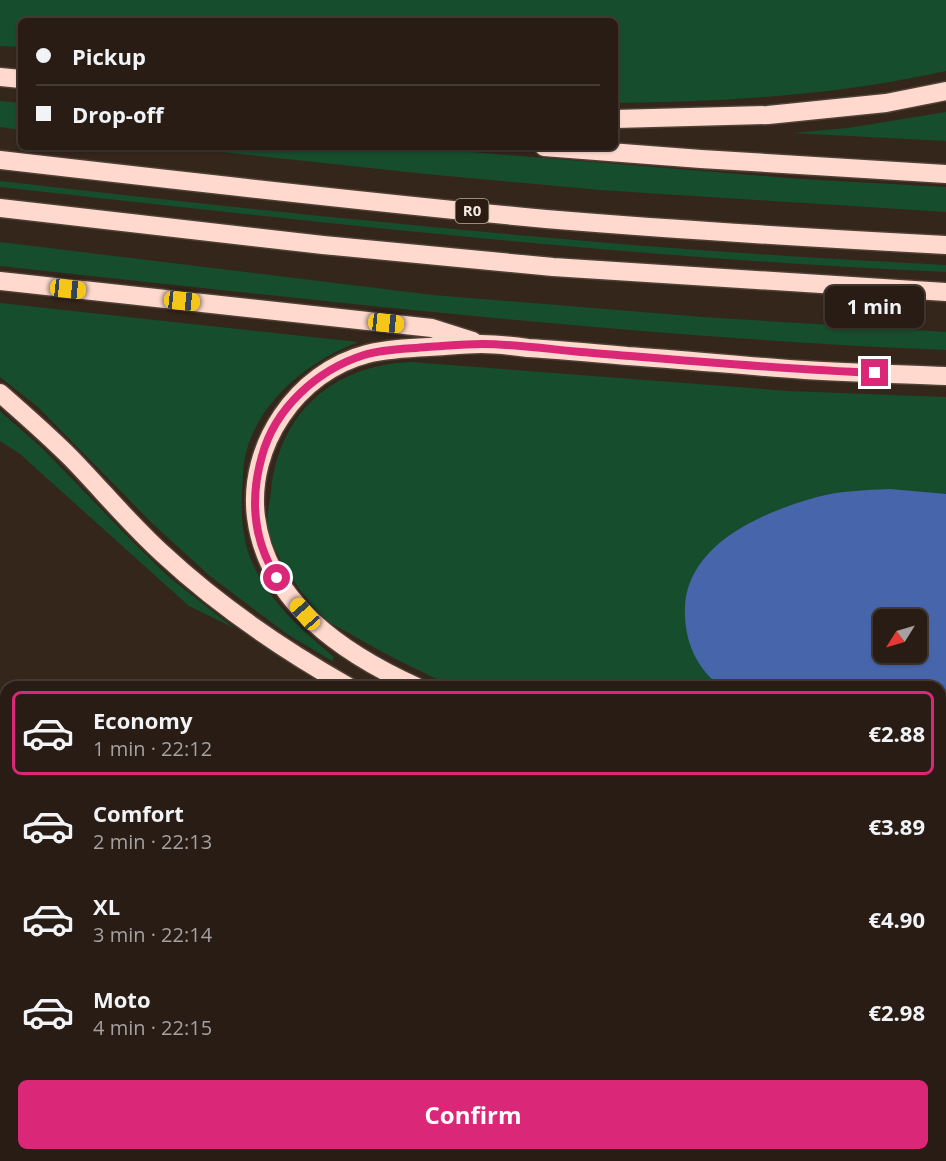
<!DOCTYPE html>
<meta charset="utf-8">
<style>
:root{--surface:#281c14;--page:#30251d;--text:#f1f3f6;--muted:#a5a1a0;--line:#443a34;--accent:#db2777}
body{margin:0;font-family:"Open Sans",sans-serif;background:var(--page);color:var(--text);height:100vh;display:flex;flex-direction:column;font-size:22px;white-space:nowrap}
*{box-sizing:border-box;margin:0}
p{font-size:20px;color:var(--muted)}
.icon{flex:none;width:33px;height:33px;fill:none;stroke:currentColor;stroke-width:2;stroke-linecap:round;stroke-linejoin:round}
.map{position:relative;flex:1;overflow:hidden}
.drawer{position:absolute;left:0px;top:681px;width:946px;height:480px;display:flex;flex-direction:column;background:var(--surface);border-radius:18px 18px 0 0;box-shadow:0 2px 4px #0004,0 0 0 2px var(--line)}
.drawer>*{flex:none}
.hud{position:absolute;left:18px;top:18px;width:600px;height:132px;border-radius:9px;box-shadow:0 2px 4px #0004,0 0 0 2px var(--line);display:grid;align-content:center;height:132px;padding:0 18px;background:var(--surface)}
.needle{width:39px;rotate:233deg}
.tools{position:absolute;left:873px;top:609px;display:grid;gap:12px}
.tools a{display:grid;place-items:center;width:54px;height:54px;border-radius:9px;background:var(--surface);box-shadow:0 2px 4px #0004,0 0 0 2px var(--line);font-size:30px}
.end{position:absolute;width:27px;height:27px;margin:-14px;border:8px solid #db2777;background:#fff;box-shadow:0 0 0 3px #fff}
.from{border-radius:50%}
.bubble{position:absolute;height:42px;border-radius:9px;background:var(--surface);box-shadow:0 2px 4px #0004,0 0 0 2px var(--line);font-size:20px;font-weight:700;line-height:42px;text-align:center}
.car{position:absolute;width:18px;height:36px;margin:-18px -9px;border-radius:8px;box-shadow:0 0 4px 2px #0007;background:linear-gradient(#f5c518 24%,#345 0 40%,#f5c518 0 76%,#345 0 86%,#f5c518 0)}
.hud b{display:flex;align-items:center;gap:21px;height:57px;font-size:22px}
.hud b+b{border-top:2px solid var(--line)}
.hud i{width:15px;height:15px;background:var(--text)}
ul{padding:10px 0 0;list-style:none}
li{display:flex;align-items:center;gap:18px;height:84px;margin:0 12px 9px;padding:0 6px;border:3px solid transparent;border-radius:9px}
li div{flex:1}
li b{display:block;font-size:22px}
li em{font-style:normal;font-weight:700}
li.on{border-color:var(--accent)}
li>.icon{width:54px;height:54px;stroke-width:1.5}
.primary-button{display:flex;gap:12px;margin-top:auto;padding:12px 18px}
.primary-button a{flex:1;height:69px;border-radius:9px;background:var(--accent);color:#fff;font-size:24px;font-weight:700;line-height:69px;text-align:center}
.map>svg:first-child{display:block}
.green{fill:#164d2d;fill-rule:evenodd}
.forest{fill:url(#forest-firs)}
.garden{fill:url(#garden-furrows)}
.water{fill:#4765aa;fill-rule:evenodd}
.building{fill:#9f7cc6}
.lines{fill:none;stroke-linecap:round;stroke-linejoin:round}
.street-casing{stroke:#504137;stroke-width:15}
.highway-casing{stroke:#504137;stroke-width:21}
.street{stroke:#926c61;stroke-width:12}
.highway{stroke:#ffd9cd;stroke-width:18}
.route{stroke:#db2777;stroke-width:8}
.labels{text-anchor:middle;stroke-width:6;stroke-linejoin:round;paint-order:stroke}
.shield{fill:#2b1c11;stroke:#b8aca4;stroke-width:1.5}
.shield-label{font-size:15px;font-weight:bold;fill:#f5eae3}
</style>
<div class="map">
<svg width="946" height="1161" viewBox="0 0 946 1161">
<defs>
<pattern id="forest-firs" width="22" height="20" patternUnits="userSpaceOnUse" patternTransform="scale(1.5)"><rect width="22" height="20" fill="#006938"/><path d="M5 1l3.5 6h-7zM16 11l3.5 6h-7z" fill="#267f55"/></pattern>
<pattern id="garden-furrows" width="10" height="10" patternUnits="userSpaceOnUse" patternTransform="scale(1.5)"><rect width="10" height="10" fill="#164d2d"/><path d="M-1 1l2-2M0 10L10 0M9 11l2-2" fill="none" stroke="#38674b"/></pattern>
</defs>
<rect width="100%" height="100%" fill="#35261b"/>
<path class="green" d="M 0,0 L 946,0 L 946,71 C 838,95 726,102 615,103 L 615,21 L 21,21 L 21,47 L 0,46 Z
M 0,101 L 21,103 L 21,130 L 0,127 Z
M 946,112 L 946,141 L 792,133 L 848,128 Z
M 176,147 L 409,147 L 801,179 L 946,187 L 946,212 L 600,190 L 426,174 Z
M 0,181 C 315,217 629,250 946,265 L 946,272 C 629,258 315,222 0,187 Z
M 0,242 L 433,295 L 703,317 L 946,332 L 946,350 C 629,337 315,300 0,266 Z
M 0,303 L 358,342 C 306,362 254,404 244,462 C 243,471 243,481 242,489 C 241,511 242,537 250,557 C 266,599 301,629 334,657 L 332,661 L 287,634 L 210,576 L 153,524 L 39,408 L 0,377 Z
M 411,362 L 789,391 L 946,397 L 946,832 L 940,832 L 940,687 L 454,687 C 419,671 385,654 352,635 C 343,629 329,624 321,616 C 303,595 272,555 268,527 C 266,516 270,502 271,491 C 279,413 333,365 411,362 ZM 884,620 L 916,620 L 916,652 L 884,652 Z
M 0,411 L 42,448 L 132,541 L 170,578 L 234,628 L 189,606 L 20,454 L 0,441 Z"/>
<path class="forest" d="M 946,889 L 946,954 L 941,953 L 940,890 Z"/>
<path class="garden" d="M 946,1020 L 946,1046 L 941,1057 L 941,1030 Z
M 941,1103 L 946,1106 L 946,1161 L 784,1161 L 778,1158 L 779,1155 L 940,1155 Z
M 575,1155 L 639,1155 L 636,1161 L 571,1161 Z"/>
<path class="water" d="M 890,489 L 946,494 L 946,723 L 941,724 L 940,687 L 721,687 C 698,669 686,645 685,616 C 681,546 760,513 817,497 C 840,491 865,490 890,489 ZM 884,620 L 916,620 L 916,652 L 884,652 Z"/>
<path class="building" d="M 648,1155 L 686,1155 L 682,1161 L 645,1161 Z
M 870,1155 L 896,1155 L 892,1161 L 881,1161 Z"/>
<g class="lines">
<defs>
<path id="street" d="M 753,1155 L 764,1161"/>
<path id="highway" d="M 0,77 L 21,79
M 615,119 L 768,115 L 886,103 L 946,91
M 544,147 L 701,159 L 946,174
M 0,160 C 182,181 364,202 546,219 C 679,230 812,238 946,245
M 0,208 L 323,245 L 553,267 L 946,292
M 0,281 L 432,328 L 473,341
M 0,393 C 24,414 48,435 71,458 C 102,490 130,524 163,554 C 219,606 282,649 349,687
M 417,687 C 344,654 267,603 256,517 C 247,446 297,372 367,354 C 387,349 408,348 429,347 C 447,346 464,344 481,344 C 497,344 513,346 528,348 C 561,350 594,353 627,356 C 687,360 746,366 805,370 C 852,373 899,374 946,376
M 940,847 L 946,846
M 940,877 L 946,877"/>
</defs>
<use href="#street" class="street-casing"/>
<use href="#highway" class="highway-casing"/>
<use href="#street" class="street"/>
<use href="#highway" class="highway"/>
</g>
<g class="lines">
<path class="route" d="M 277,578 C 253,540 250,498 262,456 C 275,408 317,370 364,355 C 384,349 407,349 427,347 C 445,346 464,344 482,344 C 514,344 548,349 581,352 C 679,360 777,369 875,373"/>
</g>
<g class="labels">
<rect class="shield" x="455.5" y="199" width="33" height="24" rx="4.5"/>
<g class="shield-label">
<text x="472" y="216">R0</text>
</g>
</g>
</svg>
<div class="tools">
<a><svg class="needle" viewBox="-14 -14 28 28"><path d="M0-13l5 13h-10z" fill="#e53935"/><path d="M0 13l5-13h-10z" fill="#a5a1a0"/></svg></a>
</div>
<i class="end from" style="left:277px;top:578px"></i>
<i class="end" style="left:875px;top:373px"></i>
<div class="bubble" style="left:825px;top:286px;width:99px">1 min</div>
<i class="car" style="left:68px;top:289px;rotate:96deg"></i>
<i class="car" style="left:182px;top:301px;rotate:96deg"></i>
<i class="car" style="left:386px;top:323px;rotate:96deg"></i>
<i class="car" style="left:305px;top:614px;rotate:319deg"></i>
<div class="hud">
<b><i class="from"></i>Pickup</b>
<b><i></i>Drop-off</b>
</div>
<section class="drawer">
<ul>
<li class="on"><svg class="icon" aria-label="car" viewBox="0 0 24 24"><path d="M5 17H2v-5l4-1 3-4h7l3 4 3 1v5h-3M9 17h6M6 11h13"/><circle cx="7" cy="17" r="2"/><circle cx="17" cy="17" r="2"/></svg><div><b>Economy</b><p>1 min · 22:12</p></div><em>€2.88</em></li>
<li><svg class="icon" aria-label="car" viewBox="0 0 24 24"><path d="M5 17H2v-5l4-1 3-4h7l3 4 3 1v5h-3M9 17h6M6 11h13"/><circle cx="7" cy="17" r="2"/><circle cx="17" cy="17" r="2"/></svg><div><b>Comfort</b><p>2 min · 22:13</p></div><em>€3.89</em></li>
<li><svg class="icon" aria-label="car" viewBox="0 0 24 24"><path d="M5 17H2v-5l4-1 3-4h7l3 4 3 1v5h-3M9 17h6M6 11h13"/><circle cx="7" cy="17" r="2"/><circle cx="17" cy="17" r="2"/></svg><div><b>XL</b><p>3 min · 22:14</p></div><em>€4.90</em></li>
<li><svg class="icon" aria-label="car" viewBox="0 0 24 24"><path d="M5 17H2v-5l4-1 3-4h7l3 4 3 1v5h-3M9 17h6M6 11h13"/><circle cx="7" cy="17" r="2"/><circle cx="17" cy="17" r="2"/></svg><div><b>Moto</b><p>4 min · 22:15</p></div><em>€2.98</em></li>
</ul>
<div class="primary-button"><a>Confirm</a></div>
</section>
</div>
